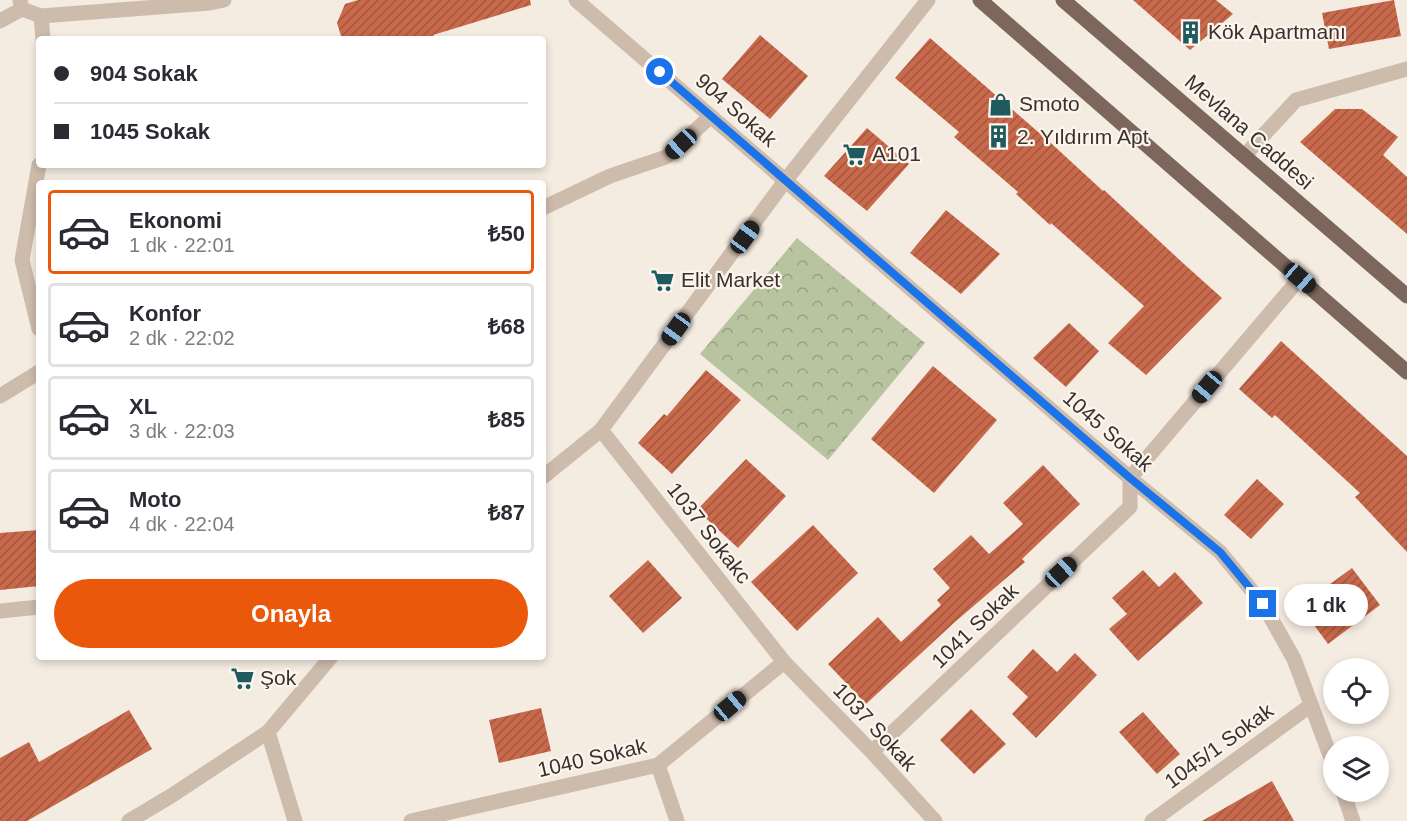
<!DOCTYPE html>
<html lang="tr">
<meta charset="utf-8">
<style>
:root{--surface:#fff;--page:#f7f7f7;--text:#2b2b33;--muted:#7c7c81;--line:#e1e1e2;--accent:#ea580c}
body{margin:0;font-family:Arial,sans-serif;background:var(--page);color:var(--text);height:100vh;display:flex;flex-direction:column;font-size:22px;white-space:nowrap}
*{box-sizing:border-box;margin:0}
p{font-size:20px;color:var(--muted)}
.icon{flex:none;width:33px;height:33px;fill:none;stroke:currentColor;stroke-width:2;stroke-linecap:round;stroke-linejoin:round}
.map{position:relative;flex:1;overflow:hidden}
.sheet{position:absolute;left:36px;top:180px;width:510px;height:480px;display:flex;flex-direction:column;background:var(--surface);border-radius:6px;box-shadow:0 3px 9px #0003}
.sheet>*{flex:none}
.guide{position:absolute;left:36px;top:36px;width:510px;height:132px;border-radius:6px;box-shadow:0 3px 9px #0003;display:grid;align-content:center;height:132px;padding:0 18px;background:var(--surface)}
.fabs{position:absolute;left:1323px;top:658px;display:grid;gap:12px}
.fabs a{display:grid;place-items:center;width:66px;height:66px;border-radius:50%;background:var(--surface);box-shadow:0 3px 9px #0003;font-size:30px}
.end{position:absolute;width:27px;height:27px;margin:-14px;border:8px solid #1a73e8;background:#fff;box-shadow:0 0 0 3px #fff}
.from{border-radius:50%}
.bubble{position:absolute;height:42px;border-radius:21px;background:var(--surface);box-shadow:0 3px 9px #0003;font-size:20px;font-weight:700;line-height:42px;text-align:center}
.car{position:absolute;width:18px;height:36px;margin:-18px -9px;border-radius:8px;box-shadow:0 0 4px 2px #0007;background:linear-gradient(#222 24%,#8ab4d8 0 40%,#222 0 76%,#8ab4d8 0 86%,#222 0)}
.guide b{display:flex;align-items:center;gap:21px;height:57px;font-size:22px}
.guide b+b{border-top:2px solid var(--line)}
.guide i{width:15px;height:15px;background:var(--text)}
ul{padding:10px 0 0;list-style:none}
li{display:flex;align-items:center;gap:18px;height:84px;margin:0 12px 9px;padding:0 6px;border:3px solid var(--line);border-radius:6px}
li div{flex:1}
li b{display:block;font-size:22px}
li em{font-style:normal;font-weight:700}
li.on{border-color:var(--accent)}
li>.icon{width:54px;height:54px;stroke-width:1.5}
.cta{display:flex;gap:12px;margin-top:auto;padding:12px 18px}
.cta a{flex:1;height:69px;border-radius:36px;background:var(--accent);color:#fff;font-size:24px;font-weight:700;line-height:69px;text-align:center}
.map>svg:first-child{display:block}
.park{fill:url(#park-crowns)}
.building{fill:url(#building-hatch)}
.lines{fill:none;stroke-linecap:round;stroke-linejoin:round}
.minor{stroke:#cdbbac;stroke-width:15}
.tertiary{stroke:#cdbbac;stroke-width:15}
.primary{stroke:#7d675c;stroke-width:15}
.route{stroke:#1a73e8;stroke-width:8}
.labels{text-anchor:middle;stroke-width:4.5;stroke-linejoin:round;paint-order:stroke}
.poi-label{font-size:21px;fill:#3b302b;stroke:#fbf5ee;text-anchor:start}
.street-label{font-size:21px;fill:#3b302b;stroke:#fbf5ee}
</style>
<div class="map">
<svg width="1407" height="821" viewBox="0 0 1407 821">
<defs>
<pattern id="park-crowns" width="20" height="18" patternUnits="userSpaceOnUse" patternTransform="scale(1.5)"><rect width="20" height="18" fill="#b8c4a0"/><path d="M2 6a3 3 0 1 1 6 0M12 15a3 3 0 1 1 6 0" fill="none" stroke="#97a083"/></pattern>
<pattern id="building-hatch" width="6" height="6" patternUnits="userSpaceOnUse" patternTransform="scale(1.5)"><rect width="6" height="6" fill="#c8694b"/><path d="M-1 1l2-2M0 6l6-6M5 7l2-2" fill="none" stroke="#a4573f"/></pattern>
</defs>
<rect width="100%" height="100%" fill="#f4ebe1"/>
<path class="park" d="M 797,238 L 925,343 L 828,460 L 700,354 Z"/>
<path class="building" d="M 358,0 L 530,0 L 531,5 L 433,35 L 435,39 L 342,39 L 337,23 L 345,4 Z
M 1133,0 L 1216,0 L 1233,14 L 1190,50 Z
M 1394,0 L 1401,36 L 1329,49 L 1322,13 Z
M 760,35 L 808,76 L 770,119 L 722,79 Z
M 930,38 L 1053,145 L 1103,191 L 1104,190 L 1184,264 L 1222,298 L 1146,375 L 1108,343 L 1144,306 L 1051,223 L 1050,225 L 1016,194 L 1018,192 L 954,137 L 959,132 L 895,78 Z
M 1335,109 L 1362,109 L 1398,137 L 1383,155 L 1407,177 L 1407,234 L 1300,142 Z
M 867,128 L 909,164 L 867,211 L 824,176 Z
M 946,210 L 1000,254 L 961,294 L 910,253 Z
M 1069,323 L 1099,351 L 1066,387 L 1033,358 Z
M 1281,341 L 1407,456 L 1407,552 L 1355,497 L 1360,493 L 1275,415 L 1272,418 L 1239,389 Z
M 933,366 L 997,420 L 934,493 L 871,439 Z
M 706,370 L 741,400 L 672,474 L 638,443 L 664,414 L 667,416 Z
M 746,459 L 786,496 L 738,548 L 697,510 Z
M 1043,465 L 1080,504 L 1022,559 L 1025,562 L 956,621 L 866,704 L 828,664 L 878,617 L 901,642 L 941,605 L 937,600 L 950,588 L 933,569 L 971,535 L 989,554 L 1023,524 L 1003,503 Z
M 1257,479 L 1284,504 L 1251,539 L 1224,515 Z
M 813,525 L 858,573 L 797,631 L 751,582 Z
M 39,530 L 39,586 L 0,590 L 0,533 Z
M 648,560 L 682,598 L 643,633 L 609,596 Z
M 1352,568 L 1380,605 L 1328,644 L 1300,606 Z
M 1143,570 L 1159,587 L 1175,572 L 1203,603 L 1138,661 L 1109,629 L 1127,614 L 1112,598 Z
M 1033,649 L 1057,672 L 1075,653 L 1097,675 L 1036,738 L 1012,714 L 1028,697 L 1007,677 Z
M 541,708 L 551,751 L 499,763 L 489,720 Z
M 971,709 L 1006,744 L 974,774 L 940,740 Z
M 129,710 L 152,749 L 27,821 L 0,821 L 0,758 L 29,742 L 39,762 Z
M 1143,712 L 1180,754 L 1157,774 L 1119,732 Z
M 1272,781 L 1294,821 L 1202,821 Z"/>
<g class="lines">
<path class="minor" d="M 20,0 L 22,9 L 41,16 L 43,39
M 576,0 L 1130,478 L 1220,552 L 1263,604 L 1294,659 L 1334,766
M 41,16 L 210,3 L 224,0
M 0,21 L 22,9
M 1245,155 L 1296,100 L 1407,69
M 543,208 L 610,176 L 666,157 L 711,116
M 39,329 L 22,260 L 39,165
M 0,396 L 39,372
M 601,430 L 784,662 L 872,752 L 935,821
M 0,611 L 39,607
M 268,732 L 295,821
M 872,752 L 1130,507 L 1130,478 L 1300,278
M 658,765 L 677,821
M 1343,792 L 1353,821
M 411,821 L 658,765 L 784,662
M 1152,821 L 1311,705"/>
<path class="tertiary" d="M 543,477 L 601,430 L 785,181 L 928,0
M 129,821 L 171,796 L 268,732 L 331,657"/>
<path class="primary" d="M 980,0 L 1407,372
M 1063,0 L 1407,296"/>
</g>
<g class="lines">
<path class="route" d="M 660,72 L 1130,478 L 1220,552 L 1263,604"/>
</g>
<defs>
<symbol id="building-bare" viewBox="-9 -9 18 18"><path d="M-4-6H4V6H1V3H-1V6H-4ZM-2.5-4.3h1.7v1.8h-1.7ZM.8-4.3h1.7v1.8H.8ZM-2.5-1h1.7V.8h-1.7ZM.8-1h1.7V.8H.8Z" fill="#1f5a5e" stroke="#fbf5ee" stroke-width="2.5" paint-order="stroke"/></symbol>
<symbol id="shop-bare" viewBox="-9 -9 18 18"><path d="M-5-2.5h2.3a2.7 3.5 0 0 1 5.4 0H5L5.5 6h-11ZM-1.5-2.5h3a1.5 2.3 0 0 0-3 0Z" fill="#1f5a5e" stroke="#fbf5ee" stroke-width="2.5" paint-order="stroke"/></symbol>
<symbol id="supermarket-bare" viewBox="-9 -9 18 18"><path d="M-6-5.5h2.5l.6 2H6L4.5 2H-2.5L-4.4-4H-6ZM-1.5 3.2a1.3 1.3 0 1 0 .1 0ZM3 3.2a1.3 1.3 0 1 0 .1 0Z" fill="#1f5a5e" stroke="#fbf5ee" stroke-width="2.5" paint-order="stroke"/></symbol>
</defs>
<g fill-rule="evenodd">
<use href="#building-bare" x="1174" y="16" width="33" height="33"/>
<use href="#shop-bare" x="984" y="88" width="33" height="33"/>
<use href="#building-bare" x="982" y="120" width="33" height="33"/>
<use href="#supermarket-bare" x="838" y="138" width="33" height="33"/>
<use href="#supermarket-bare" x="646" y="264" width="33" height="33"/>
<use href="#supermarket-bare" x="226" y="662" width="33" height="33"/>
</g>
<g class="labels">
<g class="poi-label">
<text x="1208" y="39">Kök Apartmanı</text>
<text x="1019" y="111">Smoto</text>
<text x="1017" y="144">2. Yıldırım Apt</text>
<text x="872" y="161">A101</text>
<text x="681" y="287">Elit Market</text>
<text x="260" y="685">Şok</text>
</g>
<g class="street-label">
<text transform="translate(736 110) rotate(41)" y="7">904 Sokak</text>
<text transform="translate(1249 132) rotate(41)" y="7">Mevlana Caddesi</text>
<text transform="translate(1108 431) rotate(41)" y="7">1045 Sokak</text>
<text transform="translate(709 533) rotate(52)" y="7">1037 Sokakc</text>
<text transform="translate(975 626) rotate(-44)" y="7">1041 Sokak</text>
<text transform="translate(875 727) rotate(47)" y="7">1037 Sokak</text>
<text transform="translate(1219 746) rotate(-36)" y="7">1045/1 Sokak</text>
<text transform="translate(592 758) rotate(-13)" y="7">1040 Sokak</text>
</g>
</g>
</svg>
<div class="fabs">
<a><svg class="icon" aria-label="locate" viewBox="0 0 24 24"><circle cx="12" cy="12" r="6"/><path d="M12 2v4M12 18v4M2 12h4M18 12h4"/></svg></a>
<a><svg class="icon" aria-label="layers" viewBox="0 0 24 24"><path d="M12 4l9 5-9 5-9-5zM3 14l9 5 9-5"/></svg></a>
</div>
<i class="end from" style="left:660px;top:72px"></i>
<i class="end" style="left:1263px;top:604px"></i>
<div class="bubble" style="left:1284px;top:584px;width:84px">1 dk</div>
<i class="car" style="left:681px;top:144px;rotate:227deg"></i>
<i class="car" style="left:745px;top:237px;rotate:36deg"></i>
<i class="car" style="left:1300px;top:278px;rotate:131deg"></i>
<i class="car" style="left:676px;top:329px;rotate:216deg"></i>
<i class="car" style="left:1207px;top:387px;rotate:220deg"></i>
<i class="car" style="left:1061px;top:572px;rotate:47deg"></i>
<i class="car" style="left:730px;top:706px;rotate:50deg"></i>
<div class="guide">
<b><i class="from"></i>904 Sokak</b>
<b><i></i>1045 Sokak</b>
</div>
<section class="sheet">
<ul>
<li class="on"><svg class="icon" aria-label="car" viewBox="0 0 24 24"><path d="M5 17H2v-5l4-1 3-4h7l3 4 3 1v5h-3M9 17h6M6 11h13"/><circle cx="7" cy="17" r="2"/><circle cx="17" cy="17" r="2"/></svg><div><b>Ekonomi</b><p>1 dk · 22:01</p></div><em>₺50</em></li>
<li><svg class="icon" aria-label="car" viewBox="0 0 24 24"><path d="M5 17H2v-5l4-1 3-4h7l3 4 3 1v5h-3M9 17h6M6 11h13"/><circle cx="7" cy="17" r="2"/><circle cx="17" cy="17" r="2"/></svg><div><b>Konfor</b><p>2 dk · 22:02</p></div><em>₺68</em></li>
<li><svg class="icon" aria-label="car" viewBox="0 0 24 24"><path d="M5 17H2v-5l4-1 3-4h7l3 4 3 1v5h-3M9 17h6M6 11h13"/><circle cx="7" cy="17" r="2"/><circle cx="17" cy="17" r="2"/></svg><div><b>XL</b><p>3 dk · 22:03</p></div><em>₺85</em></li>
<li><svg class="icon" aria-label="car" viewBox="0 0 24 24"><path d="M5 17H2v-5l4-1 3-4h7l3 4 3 1v5h-3M9 17h6M6 11h13"/><circle cx="7" cy="17" r="2"/><circle cx="17" cy="17" r="2"/></svg><div><b>Moto</b><p>4 dk · 22:04</p></div><em>₺87</em></li>
</ul>
<div class="cta"><a>Onayla</a></div>
</section>
</div>
